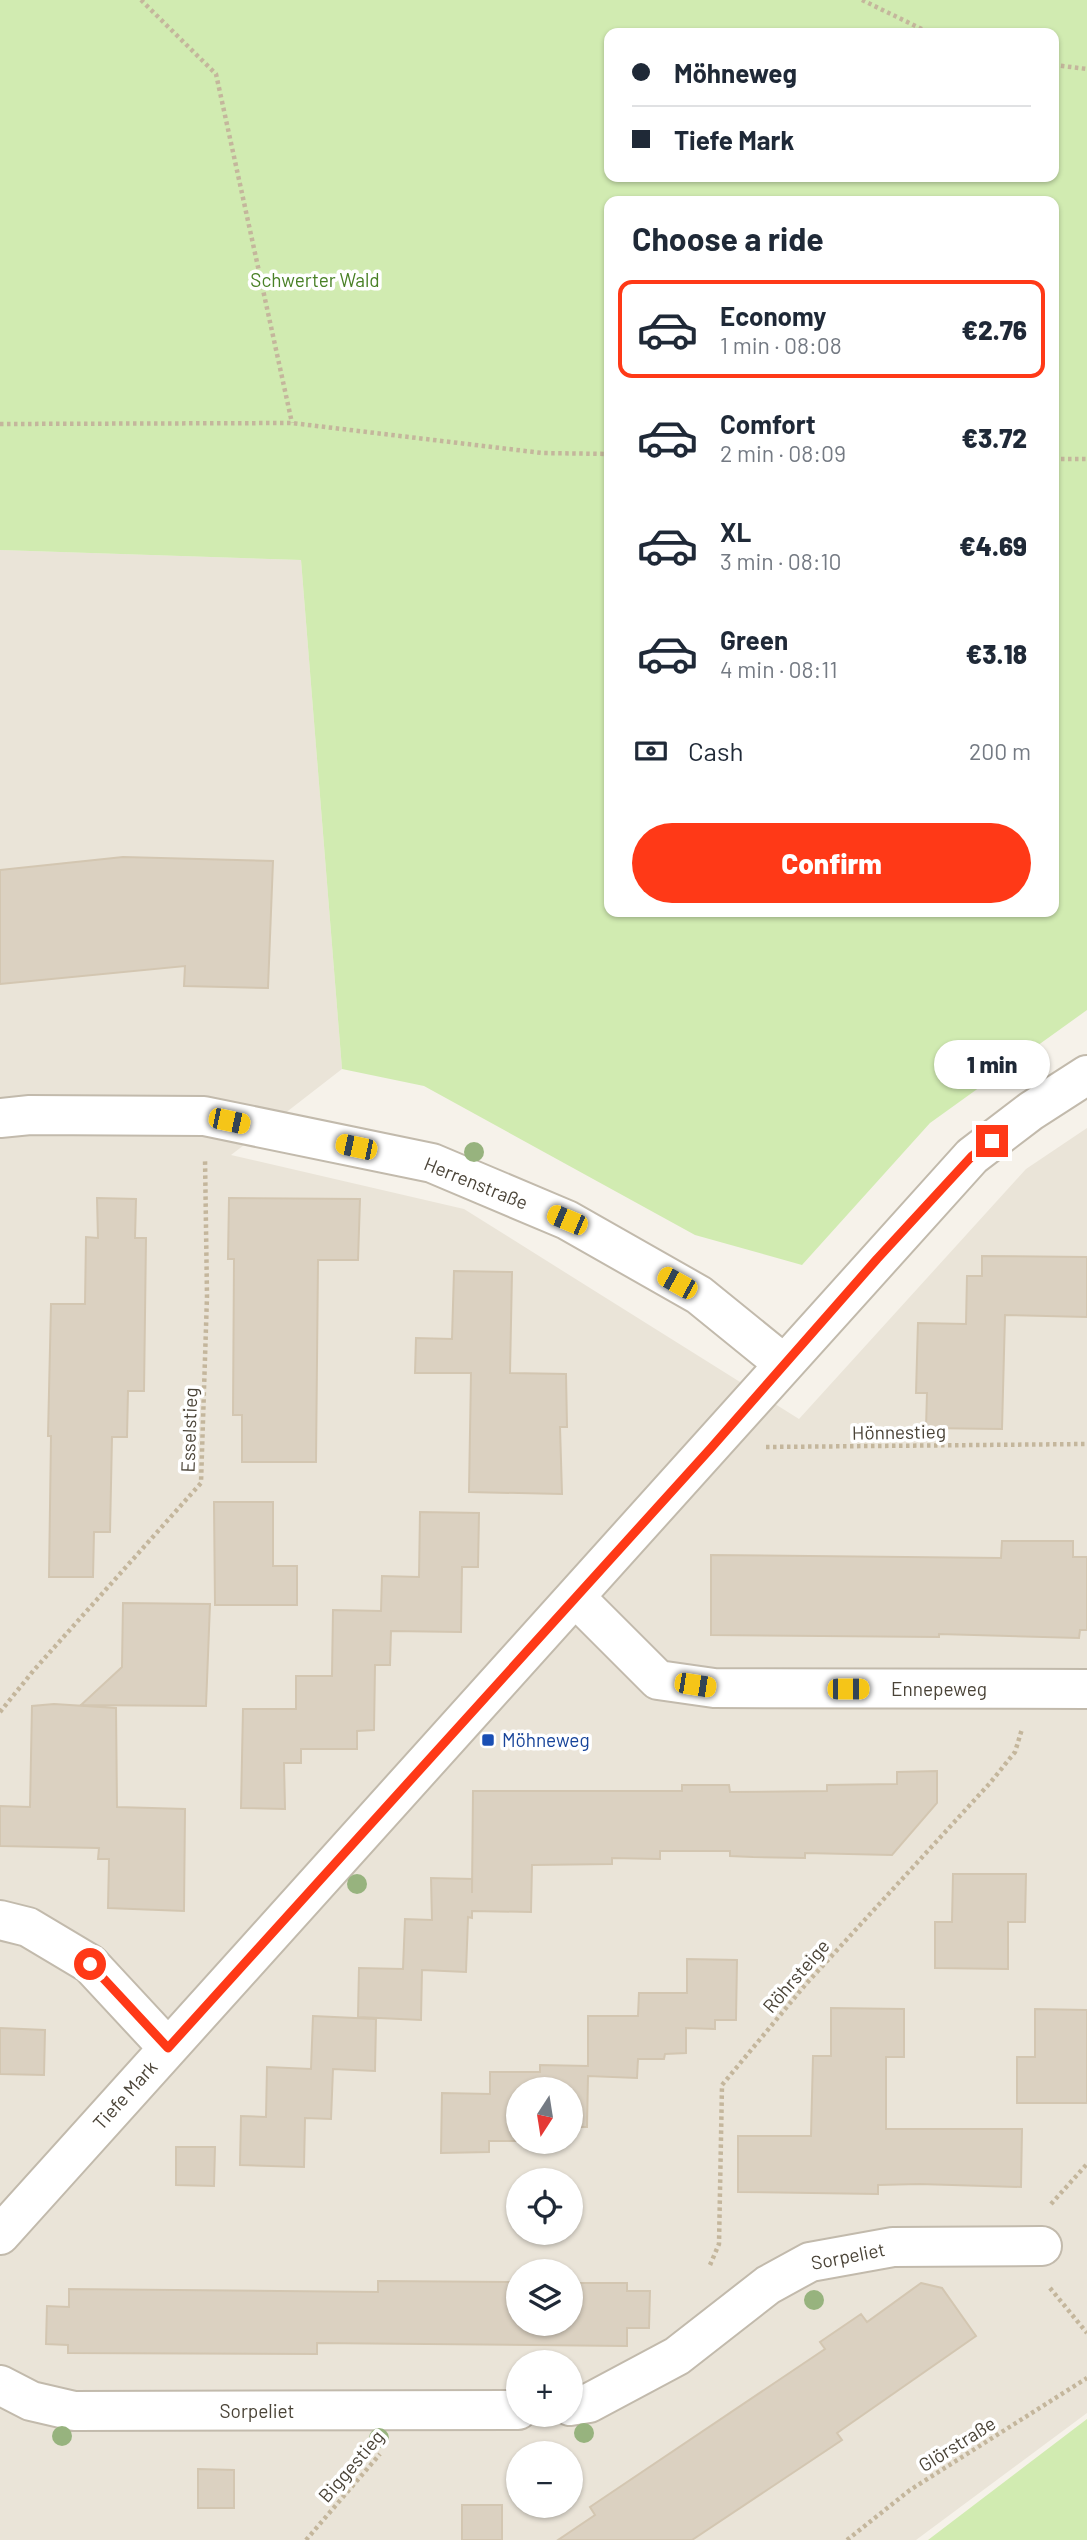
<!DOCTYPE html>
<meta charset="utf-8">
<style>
:root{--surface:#fff;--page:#f6f6f7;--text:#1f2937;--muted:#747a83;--line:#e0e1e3;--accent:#ff3917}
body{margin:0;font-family:Barlow,sans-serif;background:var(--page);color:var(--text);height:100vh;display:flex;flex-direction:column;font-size:26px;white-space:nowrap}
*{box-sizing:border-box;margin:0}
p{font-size:23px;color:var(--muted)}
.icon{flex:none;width:38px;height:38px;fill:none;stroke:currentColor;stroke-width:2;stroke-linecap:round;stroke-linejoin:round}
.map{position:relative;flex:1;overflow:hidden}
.side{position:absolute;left:604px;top:196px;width:455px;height:721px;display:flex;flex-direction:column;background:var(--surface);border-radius:14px;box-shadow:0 2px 5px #0004}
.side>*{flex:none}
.guide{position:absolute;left:604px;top:28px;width:455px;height:154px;border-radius:14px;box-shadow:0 2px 5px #0004;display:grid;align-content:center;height:154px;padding:0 28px;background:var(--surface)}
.needle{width:46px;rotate:192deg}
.buttons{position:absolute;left:506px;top:2077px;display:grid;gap:14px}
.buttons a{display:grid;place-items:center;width:77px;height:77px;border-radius:50%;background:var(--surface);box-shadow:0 2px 5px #0004;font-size:35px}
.end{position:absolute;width:32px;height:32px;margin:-16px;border:9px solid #ff3917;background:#fff;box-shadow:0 0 0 4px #fff}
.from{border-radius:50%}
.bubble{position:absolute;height:49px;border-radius:24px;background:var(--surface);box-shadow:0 2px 5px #0004;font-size:23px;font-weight:800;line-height:49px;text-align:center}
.car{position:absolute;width:21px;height:42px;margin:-21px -10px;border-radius:9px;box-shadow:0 0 5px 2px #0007;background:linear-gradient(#f5c518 24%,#345 0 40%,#f5c518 0 76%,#345 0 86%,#f5c518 0)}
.guide b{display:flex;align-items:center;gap:24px;height:66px;font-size:26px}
.guide b+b{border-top:2px solid var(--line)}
.guide i{width:18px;height:18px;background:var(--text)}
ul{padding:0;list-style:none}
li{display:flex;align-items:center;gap:21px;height:98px;margin:0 14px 10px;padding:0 14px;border:4px solid transparent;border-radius:14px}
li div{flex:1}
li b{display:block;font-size:26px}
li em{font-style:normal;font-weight:800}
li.selected{border-color:var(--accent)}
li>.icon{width:63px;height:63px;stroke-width:1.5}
h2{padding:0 28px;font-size:32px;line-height:84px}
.pay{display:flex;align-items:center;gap:18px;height:77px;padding:0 28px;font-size:26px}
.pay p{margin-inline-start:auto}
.button{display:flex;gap:14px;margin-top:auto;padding:14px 28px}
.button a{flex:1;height:80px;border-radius:42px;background:var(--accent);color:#fff;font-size:28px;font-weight:800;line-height:80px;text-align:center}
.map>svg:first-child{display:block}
.residential{fill:#eae4d8;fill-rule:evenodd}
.green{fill:#d1ebb1;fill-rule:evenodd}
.building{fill:#dbd1c1;stroke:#d3c6b1;stroke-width:2}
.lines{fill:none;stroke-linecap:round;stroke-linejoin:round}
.minor-casing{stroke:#c2baac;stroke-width:42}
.path{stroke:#c4b69c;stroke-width:4.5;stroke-dasharray:3.5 3.5;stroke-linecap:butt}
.minor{stroke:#fff;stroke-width:38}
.tree{fill:#97b37e}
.route{stroke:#ff3917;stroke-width:9}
.transit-dot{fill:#1a4fb4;stroke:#fff;stroke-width:2.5}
.labels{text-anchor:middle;stroke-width:7;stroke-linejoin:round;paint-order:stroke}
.park-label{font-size:19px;fill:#498026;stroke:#fff}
.street-label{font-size:19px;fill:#4a4337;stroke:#fff}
.transit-label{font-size:19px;fill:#164399;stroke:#fff;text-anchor:start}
</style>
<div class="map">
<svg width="1087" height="2540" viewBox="0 0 1087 2540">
<rect width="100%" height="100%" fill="#f6f2ea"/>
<path class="residential" d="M 0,550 L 301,560 L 342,1069 L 231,1155 L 464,1209 L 799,1419 L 1026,1169 L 1087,1128 L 1087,2413 L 916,2540 L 0,2540 ZM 518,2090 L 570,2090 L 570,2142 L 518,2142 ZM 518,2180 L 570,2180 L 570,2233 L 518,2233 ZM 518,2272 L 570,2272 L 570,2324 L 518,2324 ZM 518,2362 L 570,2362 L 570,2415 L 518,2415 ZM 518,2454 L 570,2454 L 570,2506 L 518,2506 Z"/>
<path class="green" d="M 0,0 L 1087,0 L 1087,1010 L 930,1123 L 802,1265 L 695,1235 L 424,1086 L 342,1069 L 301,560 L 0,550 ZM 609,33 L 1054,33 L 1054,177 L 609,177 ZM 609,201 L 1054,201 L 1054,912 L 609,912 Z
M 1087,2419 L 1087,2540 L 928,2540 Z"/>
<path class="building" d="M 123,857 L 273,861 L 268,988 L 184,986 L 185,966 L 0,984 L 0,870 Z
M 97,1198 L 136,1199 L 135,1238 L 146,1238 L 144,1391 L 128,1391 L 127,1437 L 112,1437 L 110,1532 L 94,1532 L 93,1577 L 49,1577 L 51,1436 L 48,1436 L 51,1304 L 85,1304 L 86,1237 L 98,1238 Z
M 229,1198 L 360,1199 L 358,1260 L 318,1260 L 316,1462 L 242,1462 L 242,1415 L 233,1415 L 234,1259 L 228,1259 Z
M 982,1256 L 1087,1257 L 1087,1317 L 1005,1315 L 1002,1429 L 926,1428 L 927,1393 L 916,1393 L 918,1323 L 966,1324 L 967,1276 L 982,1276 Z
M 454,1271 L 512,1272 L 510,1373 L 566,1374 L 567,1427 L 560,1427 L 562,1494 L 469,1492 L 471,1373 L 415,1373 L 416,1338 L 452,1339 Z
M 214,1502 L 273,1502 L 273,1566 L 297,1566 L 297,1605 L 215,1605 Z
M 420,1512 L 479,1513 L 478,1567 L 462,1567 L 461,1632 L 391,1631 L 390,1665 L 375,1665 L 374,1730 L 357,1731 L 357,1749 L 301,1749 L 301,1763 L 284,1763 L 285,1809 L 241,1808 L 243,1709 L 296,1709 L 296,1676 L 332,1676 L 333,1610 L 381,1611 L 382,1576 L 419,1577 Z
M 1002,1541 L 1073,1541 L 1073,1557 L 1087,1557 L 1087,1630 L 1080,1630 L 1079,1638 L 939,1634 L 939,1637 L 711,1635 L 711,1555 L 1001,1558 Z
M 123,1603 L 210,1604 L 206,1706 L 81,1705 L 122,1667 Z
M 54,1704 L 116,1708 L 117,1807 L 185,1809 L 184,1911 L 108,1908 L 109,1859 L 98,1859 L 99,1848 L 0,1846 L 0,1806 L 30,1807 L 32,1706 Z
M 937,1771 L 937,1803 L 892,1855 L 805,1853 L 805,1858 L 753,1857 L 730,1856 L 730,1851 L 660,1851 L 660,1859 L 612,1858 L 612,1864 L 532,1865 L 531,1912 L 472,1911 L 472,1918 L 468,1917 L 466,1972 L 422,1970 L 421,2020 L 358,2017 L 359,1968 L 403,1969 L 405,1919 L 432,1920 L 431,1878 L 472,1879 L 472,1893 L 473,1791 L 682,1791 L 682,1785 L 729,1785 L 730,1792 L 827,1791 L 827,1785 L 897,1784 L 897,1772 Z
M 953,1874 L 1026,1874 L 1025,1922 L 1008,1922 L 1008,1969 L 935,1968 L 935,1922 L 952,1922 Z
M 687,1959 L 737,1960 L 736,2020 L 715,2020 L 715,2029 L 686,2028 L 686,2053 L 665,2054 L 664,2059 L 638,2059 L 637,2078 L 588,2076 L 587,2127 L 570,2127 L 570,2090 L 518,2090 L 517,2141 L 489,2141 L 489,2152 L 441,2153 L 442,2093 L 490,2094 L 490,2072 L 540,2072 L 540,2065 L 588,2066 L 588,2016 L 638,2016 L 639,1993 L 687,1993 Z
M 831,2008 L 904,2009 L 904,2057 L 886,2057 L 886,2129 L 1022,2129 L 1021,2187 L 919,2184 L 878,2185 L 878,2194 L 738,2192 L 738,2136 L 811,2136 L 813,2056 L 831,2056 Z
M 1035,2009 L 1087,2010 L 1087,2103 L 1017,2103 L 1017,2057 L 1035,2057 Z
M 313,2016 L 376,2019 L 375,2071 L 333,2069 L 331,2119 L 305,2118 L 304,2167 L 240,2165 L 241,2116 L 266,2117 L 267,2067 L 311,2069 Z
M 0,2028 L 45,2030 L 44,2075 L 0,2074 Z
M 176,2147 L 215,2147 L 214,2186 L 176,2185 Z
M 378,2281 L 518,2282 L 518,2324 L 570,2324 L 570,2283 L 627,2283 L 627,2291 L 650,2291 L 649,2328 L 627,2328 L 627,2346 L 317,2343 L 317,2354 L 68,2353 L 68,2345 L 46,2344 L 47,2306 L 69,2307 L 69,2289 L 378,2292 Z
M 921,2283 L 942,2288 L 976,2336 L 837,2433 L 842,2440 L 692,2540 L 558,2540 L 595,2515 L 590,2507 L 825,2349 L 820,2342 L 861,2314 L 867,2322 Z
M 198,2469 L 234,2470 L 234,2508 L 198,2508 Z
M 462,2505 L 502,2505 L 502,2540 L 462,2540 Z"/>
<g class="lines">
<defs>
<path id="minor" d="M 0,1118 L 30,1115 L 204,1116 L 432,1163 L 567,1220 L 699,1295 L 784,1364
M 575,1597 L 658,1680 L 714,1688 L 1087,1689
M 0,1920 L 28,1927 L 90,1964 L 168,2048
M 0,2235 L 972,1156 L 1031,1111 L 1087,1075
M 0,2385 L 31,2401 L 74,2411 L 518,2410
M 570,2406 L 589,2403 L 677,2356 L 768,2285 L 810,2262 L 893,2247 L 1042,2246"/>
</defs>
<use href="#minor" class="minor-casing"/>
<path class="path" d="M 141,0 L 216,74 L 292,423
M 862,0 L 930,33
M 1054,65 L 1087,69
M 0,424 L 292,423 L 542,453 L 609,454
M 1054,459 L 1087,459
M 766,1447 L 1087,1444
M 0,1712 L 34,1670 L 201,1483 L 207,1296 L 205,1158
M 1051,2204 L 1087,2164
M 710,2265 L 719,2244 L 722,2085 L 806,1984 L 990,1783 L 1015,1752 L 1022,1729
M 1050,2288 L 1087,2333
M 306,2540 L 380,2454
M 847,2540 L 910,2490 L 1087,2378"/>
<use href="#minor" class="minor"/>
</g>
<g class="tree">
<circle cx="474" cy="1152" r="10"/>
<circle cx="357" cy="1884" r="10"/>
<circle cx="814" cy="2300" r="10"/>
<circle cx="584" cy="2433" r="10"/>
<circle cx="62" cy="2436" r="10"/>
<circle cx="379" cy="2438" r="10"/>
</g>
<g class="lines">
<path class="route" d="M 90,1964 L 168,2048 L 711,1448 L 877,1259 L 972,1156 L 992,1141"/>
</g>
<rect class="transit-dot" x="481" y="1733" width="14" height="14" rx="3.5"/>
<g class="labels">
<g class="park-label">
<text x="315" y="287">Schwerter Wald</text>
</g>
<g class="street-label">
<text transform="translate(476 1183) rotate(22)" y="7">Herrenstraße</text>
<text transform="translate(189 1430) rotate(-88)" y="7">Esselstieg</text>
<text transform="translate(899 1432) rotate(-1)" y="7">Hönnestieg</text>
<text x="939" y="1696">Ennepeweg</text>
<text transform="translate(796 1976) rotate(-49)" y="7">Röhrsteige</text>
<text transform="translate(125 2095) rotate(-48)" y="7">Tiefe Mark</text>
<text transform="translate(848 2256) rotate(-11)" y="7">Sorpeliet</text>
<text x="257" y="2418">Sorpeliet</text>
<text transform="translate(957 2444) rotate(-32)" y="7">Glörstraße</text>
<text transform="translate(351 2466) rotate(-49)" y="7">Biggestieg</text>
</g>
<g class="transit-label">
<text x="502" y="1747">Möhneweg</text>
</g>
</g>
</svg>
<div class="buttons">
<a><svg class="needle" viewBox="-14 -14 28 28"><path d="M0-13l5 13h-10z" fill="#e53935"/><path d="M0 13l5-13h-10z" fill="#747a83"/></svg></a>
<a><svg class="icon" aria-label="locate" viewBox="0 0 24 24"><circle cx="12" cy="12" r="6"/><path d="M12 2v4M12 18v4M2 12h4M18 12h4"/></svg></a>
<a><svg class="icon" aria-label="layers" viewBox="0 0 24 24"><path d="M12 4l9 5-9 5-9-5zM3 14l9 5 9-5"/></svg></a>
<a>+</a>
<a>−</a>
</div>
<i class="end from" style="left:90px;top:1964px"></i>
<i class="end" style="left:992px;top:1141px"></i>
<div class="bubble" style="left:934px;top:1040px;width:116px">1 min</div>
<i class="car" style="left:229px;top:1121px;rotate:102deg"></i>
<i class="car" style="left:356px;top:1147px;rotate:282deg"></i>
<i class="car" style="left:567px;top:1220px;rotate:293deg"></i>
<i class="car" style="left:677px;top:1283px;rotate:299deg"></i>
<i class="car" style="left:695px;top:1685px;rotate:99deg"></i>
<i class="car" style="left:848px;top:1689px;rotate:90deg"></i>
<div class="guide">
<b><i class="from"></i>Möhneweg</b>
<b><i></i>Tiefe Mark</b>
</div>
<section class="side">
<h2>Choose a ride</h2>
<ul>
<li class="selected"><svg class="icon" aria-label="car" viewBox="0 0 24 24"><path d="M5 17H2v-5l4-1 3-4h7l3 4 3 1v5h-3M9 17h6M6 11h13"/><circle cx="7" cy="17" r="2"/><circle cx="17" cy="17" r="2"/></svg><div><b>Economy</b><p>1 min · 08:08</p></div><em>€2.76</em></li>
<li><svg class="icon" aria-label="car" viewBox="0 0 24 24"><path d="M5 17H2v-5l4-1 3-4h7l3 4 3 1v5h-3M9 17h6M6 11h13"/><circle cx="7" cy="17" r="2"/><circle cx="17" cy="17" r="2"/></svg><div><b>Comfort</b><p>2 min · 08:09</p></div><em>€3.72</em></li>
<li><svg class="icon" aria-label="car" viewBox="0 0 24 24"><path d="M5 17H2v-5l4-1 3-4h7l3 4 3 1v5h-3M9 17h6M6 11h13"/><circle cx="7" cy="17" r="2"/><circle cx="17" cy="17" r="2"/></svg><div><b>XL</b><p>3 min · 08:10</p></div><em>€4.69</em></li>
<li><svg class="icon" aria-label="car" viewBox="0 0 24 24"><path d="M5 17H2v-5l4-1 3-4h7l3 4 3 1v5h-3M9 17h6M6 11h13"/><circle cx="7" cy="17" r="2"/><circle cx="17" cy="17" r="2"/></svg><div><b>Green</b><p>4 min · 08:11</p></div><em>€3.18</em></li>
</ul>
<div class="pay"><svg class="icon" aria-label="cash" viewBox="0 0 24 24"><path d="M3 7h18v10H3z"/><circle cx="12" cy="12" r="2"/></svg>Cash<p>200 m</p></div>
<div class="button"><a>Confirm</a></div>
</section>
</div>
